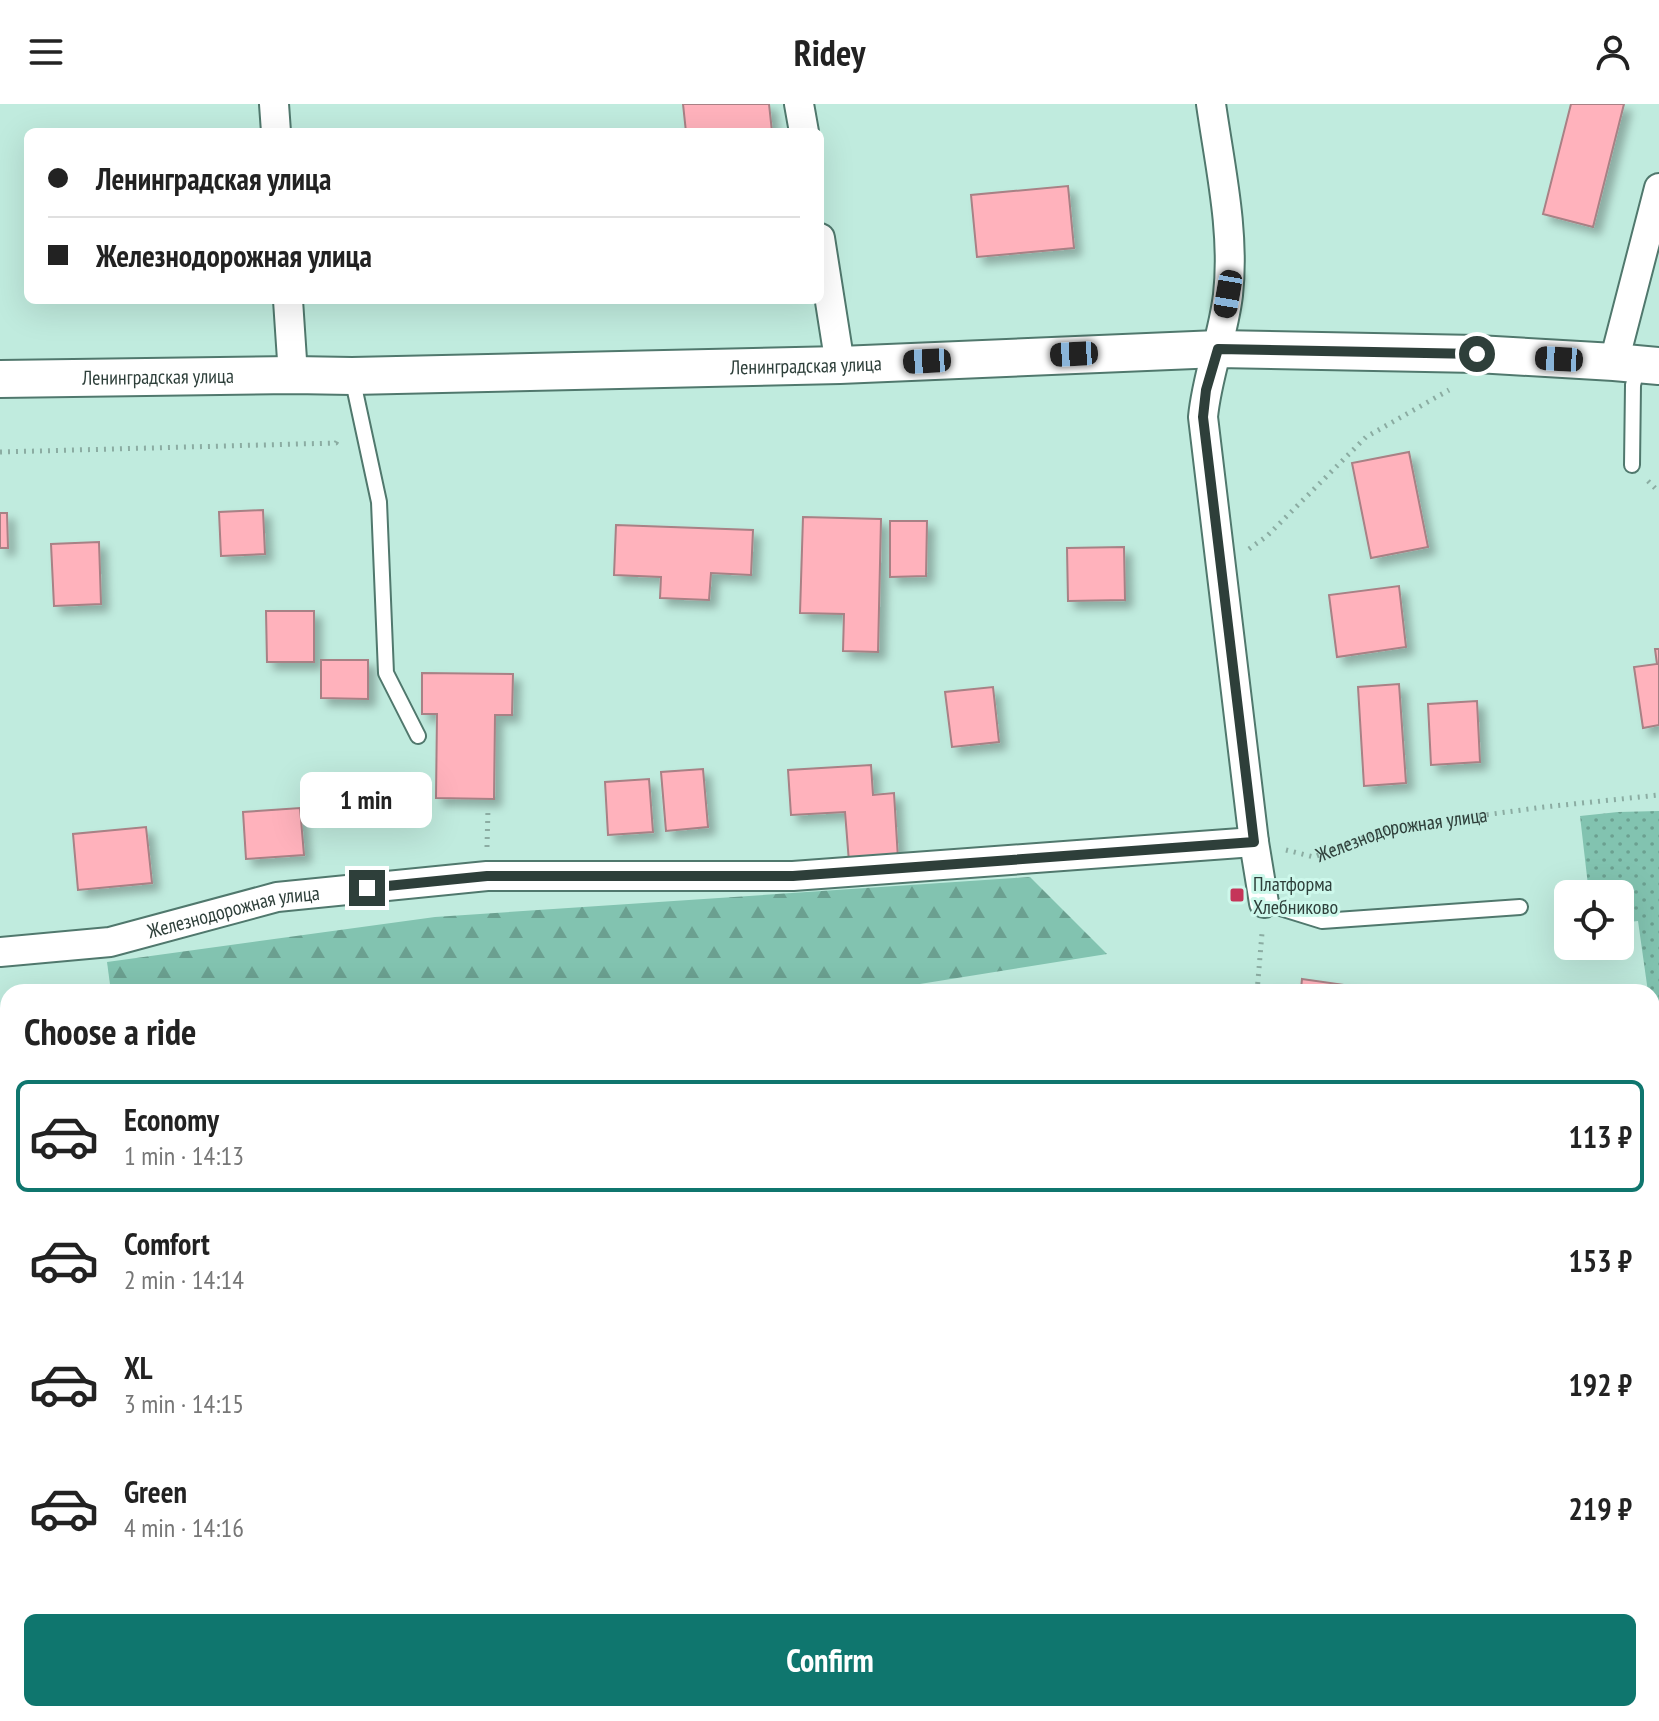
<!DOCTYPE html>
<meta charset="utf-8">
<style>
:root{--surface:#fff;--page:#f2f2f2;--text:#222;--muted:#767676;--line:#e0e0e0;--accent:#0f766e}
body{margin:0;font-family:"PT Sans Narrow",sans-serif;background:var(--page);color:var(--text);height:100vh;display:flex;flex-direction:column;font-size:30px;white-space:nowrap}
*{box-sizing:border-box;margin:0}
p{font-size:26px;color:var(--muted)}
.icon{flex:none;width:44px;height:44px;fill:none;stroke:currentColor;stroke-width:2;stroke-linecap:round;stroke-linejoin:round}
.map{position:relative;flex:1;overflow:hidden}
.sheet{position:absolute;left:0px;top:880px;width:1660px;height:738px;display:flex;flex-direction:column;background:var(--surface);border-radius:24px 24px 0 0;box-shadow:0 8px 32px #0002}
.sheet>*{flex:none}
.top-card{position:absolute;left:24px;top:24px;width:800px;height:176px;border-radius:12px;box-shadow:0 8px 32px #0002;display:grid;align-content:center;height:176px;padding:0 24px;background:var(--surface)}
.tools{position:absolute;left:1554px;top:776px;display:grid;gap:16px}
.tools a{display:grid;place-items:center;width:80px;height:80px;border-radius:12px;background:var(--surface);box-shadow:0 8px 32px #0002;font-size:40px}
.end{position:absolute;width:36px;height:36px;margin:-18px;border:10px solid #2e3f3a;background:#fff;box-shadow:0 0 0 4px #fff}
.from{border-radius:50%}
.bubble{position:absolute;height:56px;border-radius:12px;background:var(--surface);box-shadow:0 8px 32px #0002;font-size:26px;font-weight:700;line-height:56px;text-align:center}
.car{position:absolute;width:24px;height:48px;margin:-24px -12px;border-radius:10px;box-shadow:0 0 6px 2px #0007;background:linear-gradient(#222 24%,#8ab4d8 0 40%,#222 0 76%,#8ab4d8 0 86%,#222 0)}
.top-card b{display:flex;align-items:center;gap:28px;height:76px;font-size:30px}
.top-card b+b{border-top:2px solid var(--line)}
.top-card i{width:20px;height:20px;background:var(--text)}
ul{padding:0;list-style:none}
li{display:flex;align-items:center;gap:24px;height:112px;margin:0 16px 12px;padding:0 8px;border:4px solid transparent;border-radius:12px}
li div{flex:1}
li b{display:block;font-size:30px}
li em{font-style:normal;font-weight:700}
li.selected{border-color:var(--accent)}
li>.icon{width:72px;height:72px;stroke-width:1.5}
h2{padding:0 24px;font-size:36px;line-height:96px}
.primary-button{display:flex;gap:16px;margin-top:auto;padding:16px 24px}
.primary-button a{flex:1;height:92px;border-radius:12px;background:var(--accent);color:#fff;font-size:32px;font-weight:700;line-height:92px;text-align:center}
header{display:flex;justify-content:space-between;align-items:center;height:104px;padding:0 24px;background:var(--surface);font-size:36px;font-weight:700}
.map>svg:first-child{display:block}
.grass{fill:url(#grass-dots)}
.forest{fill:url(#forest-firs)}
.building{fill:#ffb2bc;stroke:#a88185;stroke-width:2;filter:url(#shadow)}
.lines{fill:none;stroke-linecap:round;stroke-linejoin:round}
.service-casing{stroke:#50786d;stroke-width:18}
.minor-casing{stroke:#50786d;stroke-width:32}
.tertiary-casing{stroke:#50786d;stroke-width:40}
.path{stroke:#8baca2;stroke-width:5;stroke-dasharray:2 6;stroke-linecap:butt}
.service{stroke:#fff;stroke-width:14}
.minor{stroke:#fff;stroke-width:28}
.tertiary{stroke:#fff;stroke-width:36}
.rail-casing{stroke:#5a726b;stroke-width:9}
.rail{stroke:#cdf8eb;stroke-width:6;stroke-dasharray:18;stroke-linecap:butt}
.route{stroke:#2e3f3a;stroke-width:10}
.poi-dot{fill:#c53559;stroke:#cdf8eb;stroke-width:3}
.labels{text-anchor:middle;stroke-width:6;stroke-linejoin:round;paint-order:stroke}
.street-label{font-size:20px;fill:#2e3f3a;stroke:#cdf8eb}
.poi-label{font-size:20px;fill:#2e3f3a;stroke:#cdf8eb;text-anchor:start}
</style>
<header><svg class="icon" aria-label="menu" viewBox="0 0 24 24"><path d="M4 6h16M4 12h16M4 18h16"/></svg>Ridey<svg class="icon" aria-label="person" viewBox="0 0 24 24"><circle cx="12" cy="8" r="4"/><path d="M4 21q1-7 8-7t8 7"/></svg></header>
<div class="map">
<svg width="1659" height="1617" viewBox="0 0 1659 1617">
<defs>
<pattern id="grass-dots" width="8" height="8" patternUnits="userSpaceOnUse" patternTransform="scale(2)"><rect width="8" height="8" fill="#82c3b0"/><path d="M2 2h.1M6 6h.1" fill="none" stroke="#6ba090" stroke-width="1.8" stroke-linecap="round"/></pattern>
<pattern id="forest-firs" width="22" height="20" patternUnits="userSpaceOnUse" patternTransform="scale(2)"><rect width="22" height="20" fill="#82c3b0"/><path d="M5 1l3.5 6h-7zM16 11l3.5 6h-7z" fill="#6ba090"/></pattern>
<filter id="shadow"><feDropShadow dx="7" dy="7" stdDeviation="4" flood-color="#0004"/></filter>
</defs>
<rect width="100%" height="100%" fill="#c0ebde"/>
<path class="grass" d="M 1659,707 L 1659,902 L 1652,904 L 1652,888 L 1648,888 L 1638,817 L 1620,819 L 1620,790 L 1589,790 L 1580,712 L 1618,708 Z"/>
<path class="forest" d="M 1030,773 L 1107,850 L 870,888 L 111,888 L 107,858 L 435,813 Z"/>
<path class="building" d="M 683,0 L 769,0 L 772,28 L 686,28 Z
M 1571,0 L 1624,0 L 1593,123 L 1543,110 Z
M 1068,82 L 1074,144 L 977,153 L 971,91 Z
M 1409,348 L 1428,443 L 1371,454 L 1352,359 Z
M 263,406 L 265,450 L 221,452 L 219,408 Z
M 0,409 L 7,409 L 8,444 L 0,444 Z
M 803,413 L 881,415 L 878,548 L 843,547 L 844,510 L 800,509 Z
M 890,417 L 927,417 L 926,472 L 890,473 Z
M 616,421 L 753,426 L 751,471 L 711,469 L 709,496 L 660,494 L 661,473 L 614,471 Z
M 99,438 L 101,500 L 54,502 L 51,440 Z
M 1124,443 L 1125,496 L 1068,497 L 1067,444 Z
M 1399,482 L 1406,543 L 1337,553 L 1329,491 Z
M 266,507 L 314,507 L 314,558 L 267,558 Z
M 1655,545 L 1659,545 L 1659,621 L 1643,624 L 1634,563 L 1657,560 Z
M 321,556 L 368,556 L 368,595 L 321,594 Z
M 422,569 L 513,570 L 512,611 L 495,611 L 494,695 L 436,694 L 437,610 L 422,610 Z
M 1399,580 L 1406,679 L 1364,682 L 1358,583 Z
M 993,583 L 999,638 L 952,643 L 945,588 Z
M 1477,597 L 1480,658 L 1431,661 L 1428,600 Z
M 871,661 L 873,691 L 894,689 L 898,755 L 849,758 L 845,708 L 791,711 L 788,666 Z
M 703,665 L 708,723 L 666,727 L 661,668 Z
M 649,675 L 653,728 L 608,731 L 605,678 Z
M 300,704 L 304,751 L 246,755 L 243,708 Z
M 146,723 L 152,779 L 78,786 L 73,730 Z
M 1302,875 L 1366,884 L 1366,888 L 1270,888 L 1271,881 L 1301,885 Z
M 8,952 L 8,995 L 6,996 L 0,954 Z
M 1185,1610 L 1247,1610 L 1249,1617 L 1187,1617 Z
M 1256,1610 L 1310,1610 L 1312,1617 L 1257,1617 Z
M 1471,1610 L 1506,1610 L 1508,1617 L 1472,1617 Z"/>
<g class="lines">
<defs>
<path id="service" d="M 352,273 L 379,398 L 386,569 L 418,632
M 1632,361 L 1633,281 L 1638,262
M 1264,799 L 1322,817 L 1520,803"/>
<g id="minor">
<path d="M 274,0 L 276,28"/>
<path d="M 799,0 L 804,28"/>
<path d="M 1211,0 C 1220,63 1235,128 1228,191 C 1223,233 1207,271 1203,313 L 1254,738 L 1264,799"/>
<path d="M 820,134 L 840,261"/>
<path d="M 288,196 L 293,271"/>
<path d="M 1614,258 L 1659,84"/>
<path id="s2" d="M 0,848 L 110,838 L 277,793 L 487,772 L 793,772 L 1254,738"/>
</g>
<g id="tertiary">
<path id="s3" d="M 0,275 L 293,271 L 352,272 L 840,261 L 1218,245 L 1477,250 L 1614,258 L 1659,262"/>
<path d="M 1652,1353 L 1659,1352"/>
<path d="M 539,1617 L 543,1610"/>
</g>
</defs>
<use href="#service" class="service-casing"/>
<use href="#minor" class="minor-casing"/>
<use href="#tertiary" class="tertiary-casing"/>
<g class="path">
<path d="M 0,348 L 336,339 L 339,333"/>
<path d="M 1648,377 L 1659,388"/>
<path d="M 1249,445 L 1267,432 L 1366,333 L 1449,286"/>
<path d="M 487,743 L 488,705"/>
<path id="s1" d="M 1286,746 L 1314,753 L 1388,724 L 1544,703 L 1659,691"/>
<path d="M 1257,888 L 1262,829"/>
<path d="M 593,1617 L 599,1610"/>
</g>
<use href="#service" class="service"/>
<use href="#minor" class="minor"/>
<use href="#tertiary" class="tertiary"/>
<defs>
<path id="rail" d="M 1652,1063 L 1659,1062
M 1652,1085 L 1659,1084
M 0,1274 L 8,1273
M 0,1290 L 8,1289"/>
</defs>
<use href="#rail" class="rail-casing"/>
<use href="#rail" class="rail"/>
</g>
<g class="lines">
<path class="route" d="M 367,784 L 487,772 L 793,772 L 1254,738 L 1203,313 L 1206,286 L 1218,245 L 1477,250"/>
</g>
<rect class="poi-dot" x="1229" y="783" width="16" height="16" rx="4"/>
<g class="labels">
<g class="street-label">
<text dy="7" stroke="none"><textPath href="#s3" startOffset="806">Ленинградская улица</textPath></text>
<text dy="7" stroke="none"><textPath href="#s3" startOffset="158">Ленинградская улица</textPath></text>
<text dy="7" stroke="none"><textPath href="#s1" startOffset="120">Железнодорожная улица</textPath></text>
<text dy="7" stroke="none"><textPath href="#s2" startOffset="238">Железнодорожная улица</textPath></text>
</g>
<g class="poi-label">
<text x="1253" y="787">Платформа<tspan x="1253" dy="23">Хлебниково</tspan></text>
</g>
</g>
</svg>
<div class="tools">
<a><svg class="icon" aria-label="locate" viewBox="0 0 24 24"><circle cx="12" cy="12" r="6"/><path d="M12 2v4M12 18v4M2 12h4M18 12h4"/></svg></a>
</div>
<i class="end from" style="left:1477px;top:250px"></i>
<i class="end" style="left:367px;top:784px"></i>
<div class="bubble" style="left:300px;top:668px;width:132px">1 min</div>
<i class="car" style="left:1228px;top:190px;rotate:190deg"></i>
<i class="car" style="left:1074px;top:250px;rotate:267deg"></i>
<i class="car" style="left:1559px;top:255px;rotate:273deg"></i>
<i class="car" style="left:927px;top:257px;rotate:267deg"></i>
<div class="top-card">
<b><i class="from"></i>Ленинградская улица</b>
<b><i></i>Железнодорожная улица</b>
</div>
<section class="sheet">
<h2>Choose a ride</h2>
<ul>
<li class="selected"><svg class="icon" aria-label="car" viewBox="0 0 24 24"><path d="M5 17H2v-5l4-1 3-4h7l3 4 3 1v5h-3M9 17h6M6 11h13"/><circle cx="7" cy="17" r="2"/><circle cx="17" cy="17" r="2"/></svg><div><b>Economy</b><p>1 min · 14:13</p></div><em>113 ₽</em></li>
<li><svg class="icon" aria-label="car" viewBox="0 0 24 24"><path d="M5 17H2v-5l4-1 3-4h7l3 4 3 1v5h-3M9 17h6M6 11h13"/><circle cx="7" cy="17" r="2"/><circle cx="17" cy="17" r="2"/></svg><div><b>Comfort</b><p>2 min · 14:14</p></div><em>153 ₽</em></li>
<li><svg class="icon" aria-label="car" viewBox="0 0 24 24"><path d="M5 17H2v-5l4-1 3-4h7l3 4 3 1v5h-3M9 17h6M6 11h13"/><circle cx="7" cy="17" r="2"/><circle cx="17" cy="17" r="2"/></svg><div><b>XL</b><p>3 min · 14:15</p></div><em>192 ₽</em></li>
<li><svg class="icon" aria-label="car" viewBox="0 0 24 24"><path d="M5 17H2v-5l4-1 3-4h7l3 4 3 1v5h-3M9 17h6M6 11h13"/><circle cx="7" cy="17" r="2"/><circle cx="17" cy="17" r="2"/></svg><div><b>Green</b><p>4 min · 14:16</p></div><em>219 ₽</em></li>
</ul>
<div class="primary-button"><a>Confirm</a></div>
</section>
</div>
